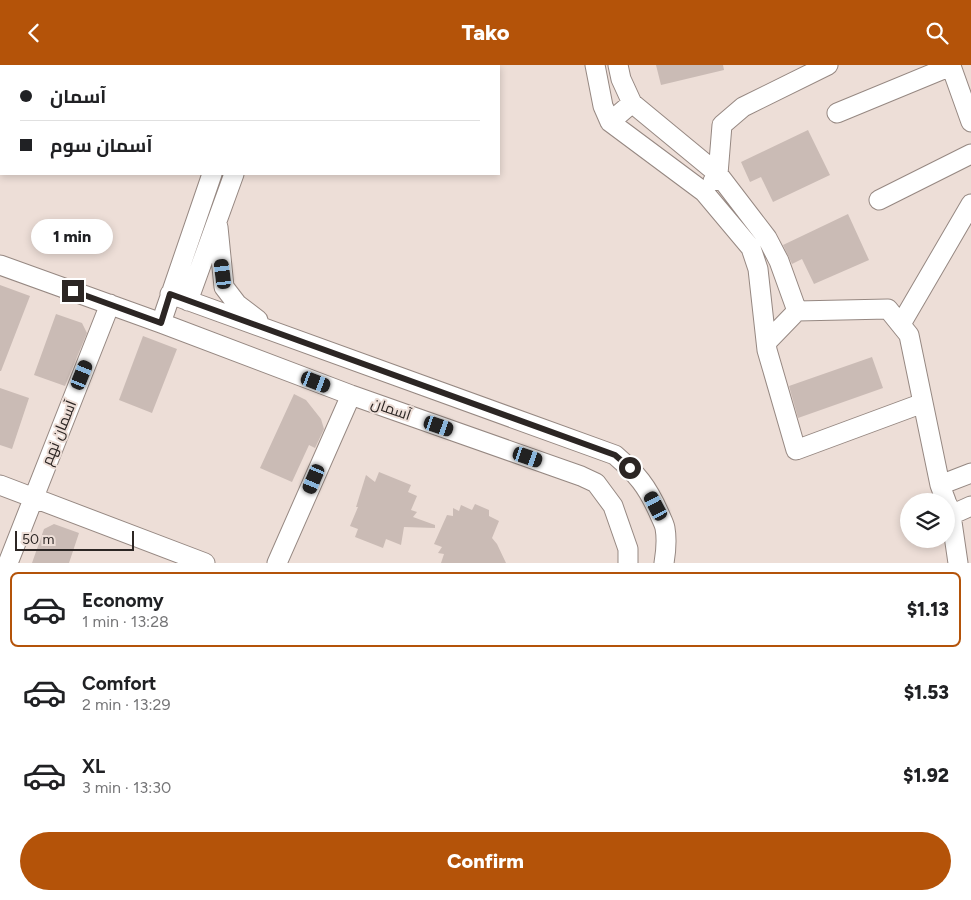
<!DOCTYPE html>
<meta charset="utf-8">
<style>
:root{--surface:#fff;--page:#f2f2f2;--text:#202124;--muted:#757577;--line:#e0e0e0;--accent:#b45309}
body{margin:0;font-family:Figtree,Cairo,sans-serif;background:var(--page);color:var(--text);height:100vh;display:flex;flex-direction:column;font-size:19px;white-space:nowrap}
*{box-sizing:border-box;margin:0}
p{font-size:16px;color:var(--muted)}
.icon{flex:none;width:28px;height:28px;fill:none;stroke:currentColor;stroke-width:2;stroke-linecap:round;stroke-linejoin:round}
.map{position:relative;height:498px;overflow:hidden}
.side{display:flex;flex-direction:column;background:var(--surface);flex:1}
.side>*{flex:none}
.guide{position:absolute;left:0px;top:0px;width:500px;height:110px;box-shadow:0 2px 8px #0003;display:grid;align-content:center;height:110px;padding:0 20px;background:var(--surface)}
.buttons{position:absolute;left:900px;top:428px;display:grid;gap:10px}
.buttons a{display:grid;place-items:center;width:55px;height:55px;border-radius:50%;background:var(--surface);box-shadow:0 2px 8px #0003;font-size:25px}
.scale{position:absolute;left:15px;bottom:12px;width:119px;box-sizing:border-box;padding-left:5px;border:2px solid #2c2624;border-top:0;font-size:14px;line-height:18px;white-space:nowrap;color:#2c2624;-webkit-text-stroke:4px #edded7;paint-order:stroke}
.end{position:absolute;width:22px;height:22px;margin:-11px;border:6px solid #2c2624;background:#fff;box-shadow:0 0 0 2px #fff}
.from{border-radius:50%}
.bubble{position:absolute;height:35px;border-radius:18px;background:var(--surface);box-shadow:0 2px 8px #0003;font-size:16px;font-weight:800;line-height:35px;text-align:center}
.car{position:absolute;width:15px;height:30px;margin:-15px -8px;border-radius:6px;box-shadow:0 0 4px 1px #0007;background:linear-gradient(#222 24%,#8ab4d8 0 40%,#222 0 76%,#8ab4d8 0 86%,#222 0)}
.guide b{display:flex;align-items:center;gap:18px;height:48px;font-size:19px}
.guide b+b{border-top:1px solid var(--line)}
.guide i{width:12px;height:12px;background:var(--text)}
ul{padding:9px 0 0;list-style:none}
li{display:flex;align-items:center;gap:15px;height:75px;margin:0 10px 8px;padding:0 10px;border:2px solid transparent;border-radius:8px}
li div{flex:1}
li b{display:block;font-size:19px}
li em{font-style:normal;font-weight:800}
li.current{border-color:var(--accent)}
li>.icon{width:45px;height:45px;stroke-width:1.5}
.cta{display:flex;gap:10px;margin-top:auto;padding:10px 20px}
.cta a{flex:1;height:58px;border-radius:30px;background:var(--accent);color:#fff;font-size:20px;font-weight:800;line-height:58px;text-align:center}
header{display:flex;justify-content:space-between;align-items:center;height:65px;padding:0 20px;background:var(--accent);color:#fff;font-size:22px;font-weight:800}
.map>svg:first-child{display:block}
.building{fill:#cabbb5}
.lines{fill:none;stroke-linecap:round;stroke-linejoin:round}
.minor-casing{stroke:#968882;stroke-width:21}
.minor{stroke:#fff;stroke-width:19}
.route{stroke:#2c2624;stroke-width:6}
.labels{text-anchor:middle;stroke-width:4;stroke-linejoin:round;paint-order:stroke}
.street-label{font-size:15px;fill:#2c2624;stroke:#edded7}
</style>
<header><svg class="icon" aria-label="back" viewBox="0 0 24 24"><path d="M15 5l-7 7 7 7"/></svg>Tako<svg class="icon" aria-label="search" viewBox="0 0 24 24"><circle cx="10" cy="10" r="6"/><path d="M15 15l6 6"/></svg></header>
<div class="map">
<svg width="971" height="498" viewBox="0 0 971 498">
<rect width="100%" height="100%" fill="#edded7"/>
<path class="building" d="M 656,0 L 723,0 L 724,5 L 661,20 Z
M 808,65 L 830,110 L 773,137 L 761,112 L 750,117 L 741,97 Z
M 848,149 L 869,195 L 814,219 L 802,194 L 792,199 L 783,180 Z
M 0,220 L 30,231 L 1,306 L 0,306 Z
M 56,249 L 82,258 L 87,268 L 65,321 L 34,310 Z
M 143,271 L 177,284 L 152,348 L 119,335 Z
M 872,292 L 883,323 L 798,353 L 789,321 Z
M 0,323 L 29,333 L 12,384 L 0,380 Z
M 294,329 L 306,335 L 321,354 L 324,364 L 315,383 L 309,380 L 292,417 L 260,403 Z
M 379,407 L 411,420 L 408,427 L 417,431 L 411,445 L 417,447 L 413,452 L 435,460 L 435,463 L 404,462 L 401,480 L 386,474 L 383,483 L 355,472 L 358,464 L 350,461 L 358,442 L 356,442 L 366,410 L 375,417 Z
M 475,439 L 489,445 L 489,451 L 499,456 L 492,473 L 497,479 L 506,498 L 441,498 L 444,489 L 438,488 L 442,482 L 434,479 L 447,450 L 453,451 L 453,443 L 459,446 L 461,440 L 472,445 Z
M 54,459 L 79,468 L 69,498 L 32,498 L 44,464 Z"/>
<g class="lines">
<defs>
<path id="minor" d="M 595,0 L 603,41 L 610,57
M 618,0 L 621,14 L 632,38
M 249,1 L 249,0
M 273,1 L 273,0
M 837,48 L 951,1 L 971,57
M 713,116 L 718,109 L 722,60 L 743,42 L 828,0
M 879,135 L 971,89
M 218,162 L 224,222 L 237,239 L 258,255
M 0,200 L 161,258 L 351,330 L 581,411 L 596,418 L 613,441 L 628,484 L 628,498
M 170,229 L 615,390 C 637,409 647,421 659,448 C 661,453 664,458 665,463 C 667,474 666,486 664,498
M 188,236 L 234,109
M 797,246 L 779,196 L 767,173 L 718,109 L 632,38 L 610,57 L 704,127 L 751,183 L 758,204 L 767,285 L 796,385 L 923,338
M 161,258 L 212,109
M 901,259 L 971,139
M 767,277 L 797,246 L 888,244 L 909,270 L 940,420
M 0,420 L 205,498
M 946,436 L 940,420 L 971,408
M 948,440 L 951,450 L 971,441
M 951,450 L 958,498
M 8,498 L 110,239
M 277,498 L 351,330"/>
</defs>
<use href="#minor" class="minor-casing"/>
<use href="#minor" class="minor"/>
</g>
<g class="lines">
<path class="route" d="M 73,226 L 161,258 L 170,229 L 615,390 L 630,403"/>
</g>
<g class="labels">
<g class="street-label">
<text transform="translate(391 344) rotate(19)" y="5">آسمان</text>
<text transform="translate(59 368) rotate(-68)" y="5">آسمان نهم</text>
</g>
</g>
</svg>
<div class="buttons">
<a><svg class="icon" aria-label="layers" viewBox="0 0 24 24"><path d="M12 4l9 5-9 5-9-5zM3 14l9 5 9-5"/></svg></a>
</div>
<div class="scale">50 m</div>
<i class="end from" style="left:630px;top:403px"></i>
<i class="end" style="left:73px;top:226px"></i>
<div class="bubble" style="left:31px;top:154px;width:82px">1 min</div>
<i class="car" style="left:223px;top:209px;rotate:353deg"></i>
<i class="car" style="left:82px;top:310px;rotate:22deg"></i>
<i class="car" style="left:316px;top:317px;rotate:111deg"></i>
<i class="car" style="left:439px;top:361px;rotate:109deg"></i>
<i class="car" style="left:528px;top:392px;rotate:109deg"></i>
<i class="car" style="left:314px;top:414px;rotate:203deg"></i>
<i class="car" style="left:656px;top:441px;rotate:332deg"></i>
<div class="guide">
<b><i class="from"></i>آسمان</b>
<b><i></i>آسمان سوم</b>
</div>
</div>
<section class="side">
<ul>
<li class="current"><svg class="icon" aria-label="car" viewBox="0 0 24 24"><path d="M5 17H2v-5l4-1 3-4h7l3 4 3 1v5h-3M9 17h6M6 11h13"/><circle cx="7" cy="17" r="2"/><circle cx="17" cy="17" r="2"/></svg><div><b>Economy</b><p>1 min · 13:28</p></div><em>$1.13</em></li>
<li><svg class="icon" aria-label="car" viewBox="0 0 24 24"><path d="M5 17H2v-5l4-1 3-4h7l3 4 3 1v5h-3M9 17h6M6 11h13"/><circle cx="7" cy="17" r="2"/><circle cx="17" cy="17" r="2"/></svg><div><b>Comfort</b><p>2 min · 13:29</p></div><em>$1.53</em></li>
<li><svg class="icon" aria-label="car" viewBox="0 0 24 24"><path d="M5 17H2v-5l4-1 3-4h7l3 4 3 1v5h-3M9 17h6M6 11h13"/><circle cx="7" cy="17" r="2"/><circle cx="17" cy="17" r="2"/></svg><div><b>XL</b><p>3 min · 13:30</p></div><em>$1.92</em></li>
</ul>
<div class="cta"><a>Confirm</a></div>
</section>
